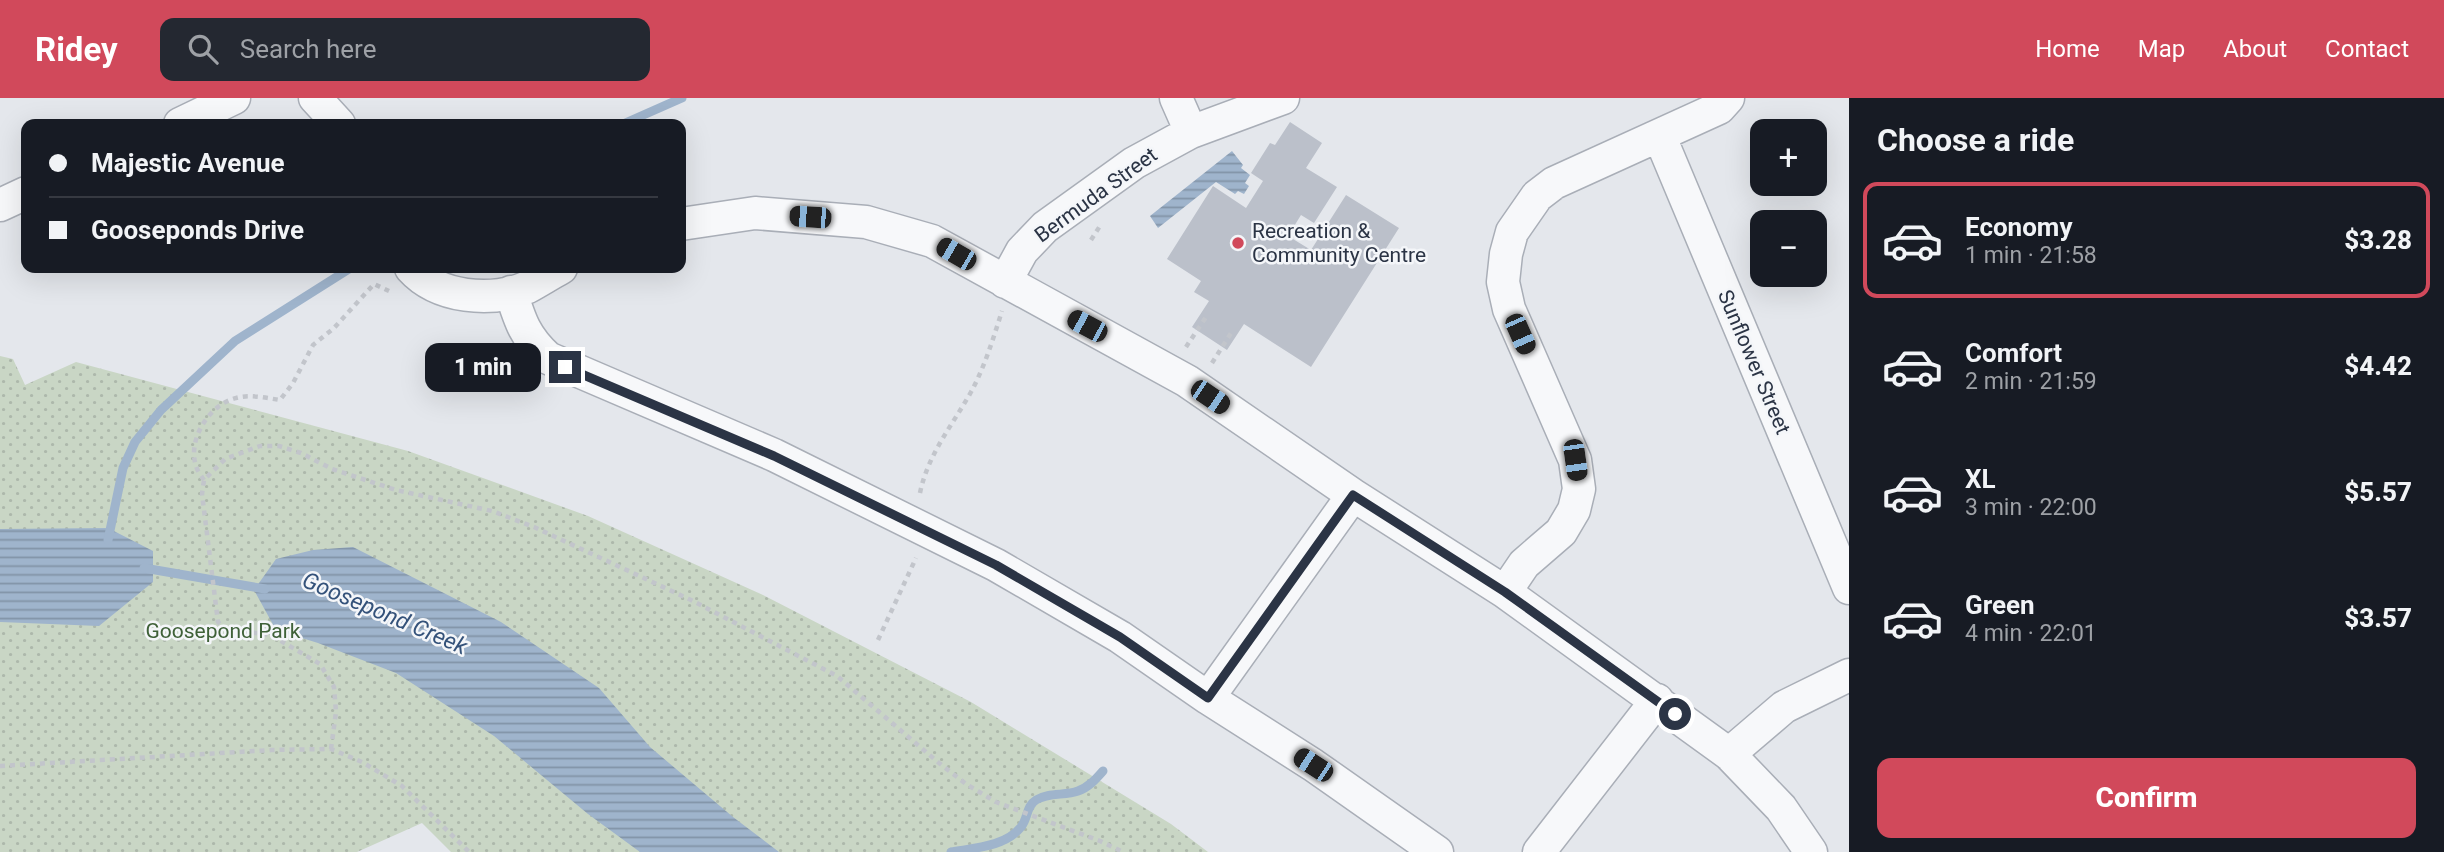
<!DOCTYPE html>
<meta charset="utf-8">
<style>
:root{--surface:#171b24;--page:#242831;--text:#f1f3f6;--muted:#9ea1a6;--line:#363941;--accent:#d1495b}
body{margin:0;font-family:Roboto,sans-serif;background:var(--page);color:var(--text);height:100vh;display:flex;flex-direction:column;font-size:26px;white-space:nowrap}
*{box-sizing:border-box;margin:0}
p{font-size:23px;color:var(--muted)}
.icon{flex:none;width:38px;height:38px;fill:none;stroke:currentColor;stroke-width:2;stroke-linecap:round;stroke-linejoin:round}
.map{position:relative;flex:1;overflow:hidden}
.drawer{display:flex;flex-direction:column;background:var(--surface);width:595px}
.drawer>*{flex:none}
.banner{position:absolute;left:21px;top:21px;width:665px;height:154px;border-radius:14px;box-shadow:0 7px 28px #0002;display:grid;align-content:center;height:154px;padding:0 28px;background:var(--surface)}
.buttons{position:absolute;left:1750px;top:21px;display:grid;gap:14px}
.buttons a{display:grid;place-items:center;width:77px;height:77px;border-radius:14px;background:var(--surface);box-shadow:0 7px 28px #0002;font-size:35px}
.end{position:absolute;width:32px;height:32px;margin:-16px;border:9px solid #2b3445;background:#fff;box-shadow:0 0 0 4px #fff}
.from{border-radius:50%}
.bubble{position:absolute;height:49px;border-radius:14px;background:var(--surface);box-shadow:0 7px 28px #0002;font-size:23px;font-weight:800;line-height:49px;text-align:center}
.car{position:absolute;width:21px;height:42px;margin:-21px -10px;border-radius:9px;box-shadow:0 0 5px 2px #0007;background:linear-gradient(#222 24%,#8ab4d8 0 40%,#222 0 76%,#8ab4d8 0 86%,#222 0)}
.banner b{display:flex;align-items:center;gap:24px;height:66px;font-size:26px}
.banner b+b{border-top:2px solid var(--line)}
.banner i{width:18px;height:18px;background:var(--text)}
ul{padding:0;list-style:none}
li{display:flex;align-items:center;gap:21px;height:116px;margin:0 14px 10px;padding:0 14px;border:4px solid transparent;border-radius:14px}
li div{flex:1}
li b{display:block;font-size:26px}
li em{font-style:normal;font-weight:800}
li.selected{border-color:var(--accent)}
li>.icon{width:63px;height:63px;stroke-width:1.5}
h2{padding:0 28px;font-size:32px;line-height:84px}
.primary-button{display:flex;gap:14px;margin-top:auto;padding:14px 28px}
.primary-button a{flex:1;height:80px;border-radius:14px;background:var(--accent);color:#fff;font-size:28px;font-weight:800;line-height:80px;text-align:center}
header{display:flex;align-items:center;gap:42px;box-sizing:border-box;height:98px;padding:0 35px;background:var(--accent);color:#fff}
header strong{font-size:33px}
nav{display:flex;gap:38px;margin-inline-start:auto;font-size:24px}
.search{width:490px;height:63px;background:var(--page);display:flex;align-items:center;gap:18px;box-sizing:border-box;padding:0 24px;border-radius:14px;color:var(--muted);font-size:26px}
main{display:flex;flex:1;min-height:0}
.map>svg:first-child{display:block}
.park{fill:url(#park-dots)}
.water{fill:url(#water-rules)}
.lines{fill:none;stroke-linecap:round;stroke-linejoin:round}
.stream{stroke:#9fb4cc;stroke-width:9}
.building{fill:#bbc0ca}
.street-casing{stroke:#a9aeb7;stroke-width:35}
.path{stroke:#c2c5cb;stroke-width:4.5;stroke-dasharray:5 5;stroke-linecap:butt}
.street{stroke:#f7f8fa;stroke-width:32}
.route{stroke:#2b3445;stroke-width:9}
.poi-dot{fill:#d1495b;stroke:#f4f6f9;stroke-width:2.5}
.labels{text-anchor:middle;stroke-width:5;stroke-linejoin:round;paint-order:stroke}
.street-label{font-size:21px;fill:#2b3445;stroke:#f4f6f9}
.poi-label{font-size:21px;fill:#2b3445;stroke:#f4f6f9;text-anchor:start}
.park-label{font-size:21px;fill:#3f6138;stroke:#f4f6f9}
.water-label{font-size:23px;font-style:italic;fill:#34527a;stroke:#f4f6f9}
</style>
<header>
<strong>Ridey</strong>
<div class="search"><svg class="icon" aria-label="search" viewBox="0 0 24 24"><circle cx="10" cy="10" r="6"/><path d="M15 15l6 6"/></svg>Search here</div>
<nav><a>Home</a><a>Map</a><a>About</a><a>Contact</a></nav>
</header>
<main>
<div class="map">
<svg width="1849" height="754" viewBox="0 0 1849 754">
<defs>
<pattern id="park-dots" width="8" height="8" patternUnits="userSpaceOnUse" patternTransform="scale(1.75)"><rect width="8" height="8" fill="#c9d6c5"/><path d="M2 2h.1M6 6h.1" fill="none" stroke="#adb8ab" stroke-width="1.8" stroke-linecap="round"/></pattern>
<pattern id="water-rules" width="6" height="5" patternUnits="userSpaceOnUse" patternTransform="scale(1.75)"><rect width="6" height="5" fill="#9fb4cc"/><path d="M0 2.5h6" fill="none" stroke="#8293a7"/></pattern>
</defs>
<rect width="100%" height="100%" fill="#e4e7ec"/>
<path class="park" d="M 0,258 L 13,261 L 25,287 L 76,264 L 408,353 L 588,418 L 763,497 L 971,604 L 1171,726 L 1208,754 L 451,754 L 422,725 L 357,754 L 0,754 Z"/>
<path class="water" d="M 1232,53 L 1243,67 L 1241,70 L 1250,77 L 1245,85 L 1249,88 L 1244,96 L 1238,93 L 1235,96 L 1216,84 L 1158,130 L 1150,118 Z
M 108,430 L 153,453 L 153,484 L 99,528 L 0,524 L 0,431 Z
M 353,449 L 501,524 L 599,590 L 650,649 L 733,719 L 779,754 L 640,754 L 588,716 L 494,638 L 396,575 L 318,545 L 276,532 L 254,492 L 276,461 L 313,452 Z"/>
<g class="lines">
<path class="stream" d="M 623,26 L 682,0
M 108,442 L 123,370 L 135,344 L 161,312 L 235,243 L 349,171
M 144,470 L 265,491
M 951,754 C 973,750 1005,749 1021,729 C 1028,721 1026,708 1036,702 C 1049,694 1065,698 1078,693 C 1089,689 1096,681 1103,673"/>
</g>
<path class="building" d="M 1290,24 L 1322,45 L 1306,70 L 1337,89 L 1314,125 L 1301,117 L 1288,138 L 1311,152 L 1346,97 L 1399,130 L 1311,269 L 1244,226 L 1227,252 L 1192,229 L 1209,203 L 1194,194 L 1201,183 L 1167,161 L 1213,88 L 1246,110 L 1263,83 L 1251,75 L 1270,45 L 1275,47 Z"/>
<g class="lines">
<defs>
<path id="street" d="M 315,0 L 339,26
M 1176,0 L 1191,34
M 180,26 L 234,0
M 1660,39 L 1849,490
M 0,107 L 26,95
M 681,126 L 755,115 L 866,124 L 932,143 L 1187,283 L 1353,397 L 1505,494 L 1729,656 L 1781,710 L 1811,754
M 411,170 C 438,200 491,205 528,189 C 539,183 550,176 561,170
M 1005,184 L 1022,153 L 1045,129 L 1134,65 L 1191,34 L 1283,0
M 511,194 C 520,223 525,239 548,260 L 774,357 L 996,467 L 1120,539 L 1208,600 L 1313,667 L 1437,754
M 1505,494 L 1524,466 L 1561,434 L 1574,412 L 1579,391 L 1575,362 L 1509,211 L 1503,184 L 1506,156 L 1512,134 L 1537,98 L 1554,85 L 1719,10 L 1728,0
M 1208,600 L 1353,397
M 1729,656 L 1784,609 L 1849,577
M 1539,754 L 1657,602"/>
</defs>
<use href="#street" class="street-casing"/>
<path class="path" d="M 1091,142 L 1100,128
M 1186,249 L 1208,216
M 1212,265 L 1233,232
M 204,382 C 201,378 197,372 196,368 C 187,341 210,306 236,300 C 250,296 266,300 280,302 L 293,285 L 313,247 L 334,230 L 374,186 L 389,193
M 920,395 C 928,356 952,328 971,294 C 985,268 993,241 1002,213
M 878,542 L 916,460
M 331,651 L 336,614 L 334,589 L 320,566 L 271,537 L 225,531 L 218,524 L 202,396 L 204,382 L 225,361 L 260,348 L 279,348 L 301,355 L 332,371 L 396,392 L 492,413 L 534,429 L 691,502 L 837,578 L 939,665 L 966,686 L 996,704 L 1100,743 L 1123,754
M 0,668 L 272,652 L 331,651 L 362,664 L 402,688 L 469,754"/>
<use href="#street" class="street"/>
</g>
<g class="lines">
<path class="route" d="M 565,269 L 774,358 L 996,467 L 1120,539 L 1208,600 L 1353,397 L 1505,494 L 1675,616"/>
</g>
<circle class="poi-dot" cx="1238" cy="145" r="7"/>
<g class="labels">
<g class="street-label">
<text transform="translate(1096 97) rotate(-36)" y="7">Bermuda Street</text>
<text transform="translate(1754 264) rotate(67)" y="7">Sunflower Street</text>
</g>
<g class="poi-label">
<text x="1252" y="140">Recreation &amp;<tspan x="1252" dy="24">Community Centre</tspan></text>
</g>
<g class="park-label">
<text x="223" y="540">Goosepond Park</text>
</g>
<g class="water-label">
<text transform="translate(385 515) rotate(23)" y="8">Goosepond Creek</text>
</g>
</g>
</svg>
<div class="buttons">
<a>+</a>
<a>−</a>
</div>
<i class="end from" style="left:1675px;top:616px"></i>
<i class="end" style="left:565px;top:269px"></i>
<div class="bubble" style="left:425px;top:245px;width:116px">1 min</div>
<i class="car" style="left:810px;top:119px;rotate:274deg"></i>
<i class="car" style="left:956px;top:156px;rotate:300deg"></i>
<i class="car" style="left:1087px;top:228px;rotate:298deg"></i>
<i class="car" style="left:1520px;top:236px;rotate:156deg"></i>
<i class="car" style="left:1210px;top:299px;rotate:124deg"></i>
<i class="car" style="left:1575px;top:362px;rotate:172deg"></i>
<i class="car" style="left:1313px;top:667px;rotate:303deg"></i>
<div class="banner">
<b><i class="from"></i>Majestic Avenue</b>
<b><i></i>Gooseponds Drive</b>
</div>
</div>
<section class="drawer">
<h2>Choose a ride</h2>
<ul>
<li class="selected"><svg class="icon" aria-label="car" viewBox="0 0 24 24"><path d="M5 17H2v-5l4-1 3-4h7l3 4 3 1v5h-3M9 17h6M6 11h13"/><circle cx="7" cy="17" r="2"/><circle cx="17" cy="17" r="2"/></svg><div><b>Economy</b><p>1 min · 21:58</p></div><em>$3.28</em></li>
<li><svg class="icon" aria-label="car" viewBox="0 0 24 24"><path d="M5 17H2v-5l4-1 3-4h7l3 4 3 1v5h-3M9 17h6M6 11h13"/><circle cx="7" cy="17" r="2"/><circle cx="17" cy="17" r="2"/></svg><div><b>Comfort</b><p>2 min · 21:59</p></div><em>$4.42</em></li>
<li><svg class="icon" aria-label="car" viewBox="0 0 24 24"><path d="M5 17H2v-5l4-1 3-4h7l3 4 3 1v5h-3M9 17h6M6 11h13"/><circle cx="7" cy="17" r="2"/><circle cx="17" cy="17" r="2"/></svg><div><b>XL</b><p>3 min · 22:00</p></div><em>$5.57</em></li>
<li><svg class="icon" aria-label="car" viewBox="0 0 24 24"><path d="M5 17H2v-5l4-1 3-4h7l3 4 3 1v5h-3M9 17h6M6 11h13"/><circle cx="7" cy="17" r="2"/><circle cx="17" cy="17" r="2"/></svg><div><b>Green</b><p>4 min · 22:01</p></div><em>$3.57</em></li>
</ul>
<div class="primary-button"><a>Confirm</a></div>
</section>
</main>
